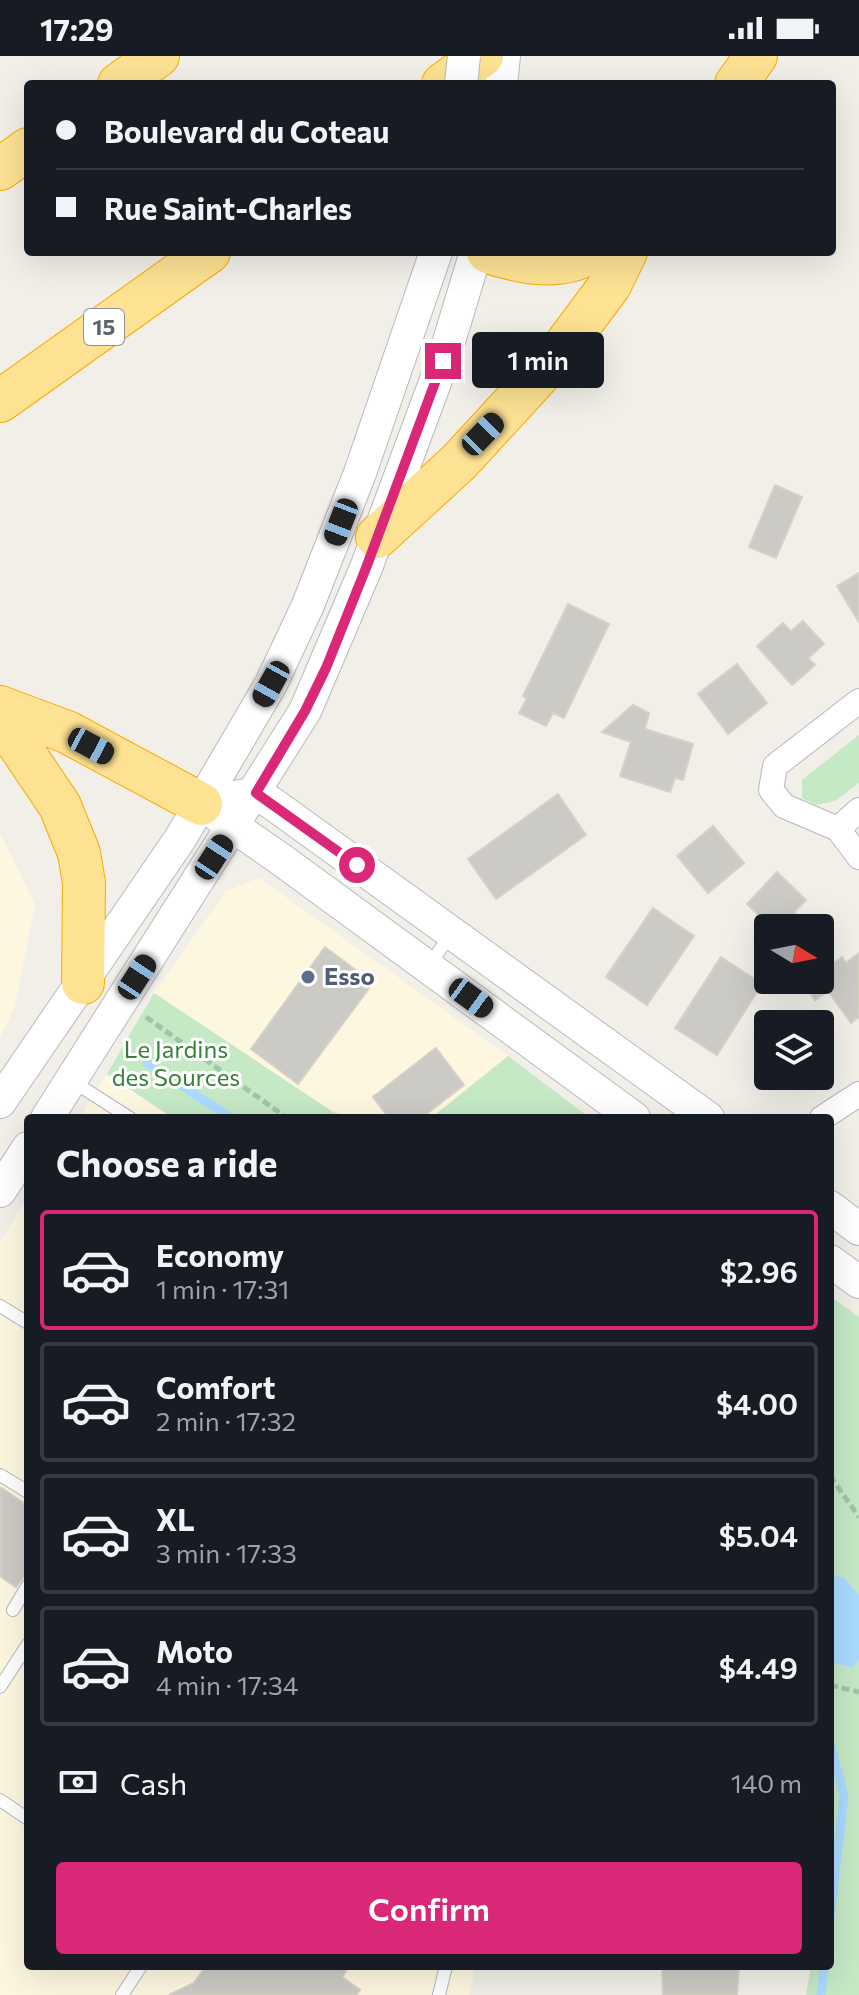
<!DOCTYPE html>
<meta charset="utf-8">
<style>
:root{--surface:#171b24;--page:#20242c;--text:#f1f3f6;--muted:#9ea1a6;--line:#363941;--accent:#db2777}
body{margin:0;font-family:Commissioner,sans-serif;background:var(--page);color:var(--text);height:100vh;display:flex;flex-direction:column;font-size:30px;white-space:nowrap}
*{box-sizing:border-box;margin:0}
p{font-size:26px;color:var(--muted)}
.icon{flex:none;width:44px;height:44px;fill:none;stroke:currentColor;stroke-width:2;stroke-linecap:round;stroke-linejoin:round}
.map{position:relative;flex:1;overflow:hidden}
.details{position:absolute;left:24px;top:1058px;width:810px;height:856px;display:flex;flex-direction:column;background:var(--surface);border-radius:8px;box-shadow:0 8px 32px #0002}
.details>*{flex:none}
.guide{position:absolute;left:24px;top:24px;width:812px;height:176px;border-radius:8px;box-shadow:0 8px 32px #0002;display:grid;align-content:center;height:176px;padding:0 32px;background:var(--surface)}
.needle{width:52px;rotate:100deg}
.tools{position:absolute;left:754px;top:858px;display:grid;gap:16px}
.tools a{display:grid;place-items:center;width:80px;height:80px;border-radius:8px;background:var(--surface);box-shadow:0 8px 32px #0002;font-size:40px}
.end{position:absolute;width:36px;height:36px;margin:-18px;border:10px solid #db2777;background:#fff;box-shadow:0 0 0 4px #fff}
.from{border-radius:50%}
.bubble{position:absolute;height:56px;border-radius:8px;background:var(--surface);box-shadow:0 8px 32px #0002;font-size:26px;font-weight:600;line-height:56px;text-align:center}
.car{position:absolute;width:24px;height:48px;margin:-24px -12px;border-radius:10px;box-shadow:0 0 6px 2px #0007;background:linear-gradient(#222 24%,#8ab4d8 0 40%,#222 0 76%,#8ab4d8 0 86%,#222 0)}
.guide b{display:flex;align-items:center;gap:28px;height:76px;font-size:30px}
.guide b+b{border-top:2px solid var(--line)}
.guide i{width:20px;height:20px;background:var(--text)}
ul{padding:0;list-style:none}
li{display:flex;align-items:center;gap:24px;height:120px;margin:0 16px 12px;padding:0 16px;border:4px solid var(--line);border-radius:8px}
li div{flex:1}
li b{display:block;font-size:30px}
li em{font-style:normal;font-weight:600}
li.current{border-color:var(--accent)}
li>.icon{width:72px;height:72px;stroke-width:1.5}
h2{padding:0 32px;font-size:36px;line-height:96px}
.pay{display:flex;align-items:center;gap:20px;height:88px;padding:0 32px;font-size:30px}
.pay p{margin-inline-start:auto}
.button{display:flex;gap:16px;margin-top:auto;padding:16px 32px}
.button a{flex:1;height:92px;border-radius:8px;background:var(--accent);color:#fff;font-size:32px;font-weight:600;line-height:92px;text-align:center}
.status{display:flex;justify-content:space-between;align-items:center;height:56px;padding:0 40px;background:var(--surface);direction:ltr}
.status svg{height:22px;fill:currentColor}
.map>svg:first-child{display:block}
.commercial{fill:#fef7e0}
.green{fill:#c5e8c5}
.water{fill:#aadaff}
.lines{fill:none;stroke-linecap:round;stroke-linejoin:round}
.stream{stroke:#aadaff;stroke-width:9}
.building{fill:#cccac5;stroke:#d6d1c6;stroke-width:2}
.lane-casing{stroke:#b5b8bc;stroke-width:14}
.street-casing{stroke:#b5b8bc;stroke-width:26}
.secondary-casing{stroke:#b6babf;stroke-width:34}
.highway-casing{stroke:#f9ab00;stroke-width:44}
.path{stroke:#9cc7a9;stroke-width:5;stroke-dasharray:8 4;stroke-linecap:butt}
.lane{stroke:#fff;stroke-width:12}
.street{stroke:#fff;stroke-width:24}
.secondary{stroke:#fff;stroke-width:32}
.highway{stroke:#fde293;stroke-width:42}
.secondary-bridge-casing{stroke:#b6babf;stroke-width:34;stroke-linecap:butt}
.secondary-bridge{stroke:#fff;stroke-width:32}
.route{stroke:#db2777;stroke-width:10}
.service-dot{fill:#5c6f8a;stroke:#fff;stroke-width:3}
.labels{text-anchor:middle;stroke-width:6;stroke-linejoin:round;paint-order:stroke}
.shield{fill:#fff;stroke:#8f9295;stroke-width:2}
.shield-label{font-size:22px;font-weight:bold;fill:#5f6368}
.service-label{font-size:24px;font-weight:bold;fill:#4e5e75;stroke:#fff;text-anchor:start}
.park-label{font-size:24px;fill:#348238;stroke:#fff}
</style>
<div class="status"><b>17:29</b><svg viewBox="0 0 49 12"><path d="M0 12V9h3v3zM5 12V6h3v6zM10 12V3h3v9zM15 12V0h3v12zM26 1h20v11H26zM47 4h2v5h-2z"/></svg></div>
<div class="map">
<svg width="859" height="1939" viewBox="0 0 859 1939">
<rect width="100%" height="100%" fill="#f1efe8"/>
<path class="commercial" d="M 0,776 L 35,849 L 14,953 L 0,981 Z
M 259,822 L 508,1000 L 431,1062 L 350,1062 L 333,1056 L 154,937 L 226,835 Z
M 107,1018 L 173,1062 L 79,1062 Z
M 28,1141 L 28,1910 L 476,1910 L 469,1939 L 0,1939 L 0,1185 Z"/>
<path class="green" d="M 859,679 L 859,727 L 835,745 L 816,749 L 802,742 L 802,724 Z
M 154,937 L 333,1056 L 350,1062 L 173,1062 L 107,1018 Z
M 508,1000 L 590,1062 L 431,1062 Z
M 830,1240 L 859,1261 L 859,1539 L 844,1521 L 830,1519 Z
M 859,1604 L 859,1939 L 806,1939 L 811,1910 L 830,1910 L 830,1606 L 853,1612 Z"/>
<path class="water" d="M 830,1519 L 844,1521 L 859,1539 L 859,1604 L 853,1612 L 830,1606 Z"/>
<g class="lines">
<path class="stream" d="M 147,1007 L 231,1062
M 830,1687 L 844,1740 L 830,1861
M 821,1939 L 824,1910"/>
</g>
<path class="building" d="M 775,429 L 802,441 L 776,502 L 749,491 Z
M 859,517 L 859,566 L 837,530 Z
M 568,548 L 609,568 L 564,662 L 553,657 L 546,670 L 519,657 L 527,643 L 523,640 Z
M 803,565 L 824,588 L 808,602 L 815,609 L 792,629 L 757,590 L 783,567 L 791,575 Z
M 737,608 L 767,647 L 728,678 L 698,638 Z
M 633,649 L 649,657 L 645,673 L 693,688 L 683,724 L 675,722 L 670,736 L 620,720 L 631,686 L 602,676 Z
M 558,738 L 586,779 L 496,843 L 468,803 Z
M 713,770 L 744,807 L 708,837 L 677,800 Z
M 777,816 L 806,844 L 794,856 L 804,866 L 799,872 L 772,872 L 747,848 Z
M 653,852 L 694,880 L 647,949 L 606,921 Z
M 325,891 L 373,927 L 298,1028 L 251,993 Z
M 859,897 L 859,961 L 851,967 L 828,935 L 815,944 L 804,928 L 810,924 L 820,924 L 820,917 L 842,901 L 846,907 Z
M 721,901 L 762,928 L 717,999 L 675,972 Z
M 436,992 L 464,1029 L 421,1062 L 389,1062 L 373,1041 Z
M 0,1431 L 28,1450 L 28,1514 L 16,1531 L 0,1520 Z
M 206,1910 L 349,1910 L 342,1921 L 360,1934 L 356,1939 L 169,1939 L 194,1927 Z
M 662,1910 L 739,1910 L 737,1939 L 663,1939 Z"/>
<g class="lines">
<defs>
<path id="lane" d="M 428,911 L 451,878
M 72,1025 L 130,1062
M 0,1250 L 28,1267
M 0,1419 L 28,1436
M 13,1554 L 28,1529
M 0,1631 L 28,1588
M 0,1744 L 28,1763
M 122,1939 L 141,1910
M 439,1939 L 446,1910"/>
<path id="street" d="M 859,645 L 775,710 L 771,734 L 784,750 L 838,773 L 859,801
M 838,773 L 859,754
M 822,1062 L 859,1038"/>
<path id="secondary" d="M 501,28 L 504,0
M 235,741 L 256,737 L 273,748 L 708,1062
M 217,759 L 279,802 L 634,1062
M 0,1046 L 180,783 L 271,628 L 308,549 L 360,417 L 436,196
M 47,1062 L 305,655 L 366,512 L 443,305 L 476,196
M 0,1135 L 28,1092
M 830,1151 L 859,1173
M 830,1205 L 859,1226"/>
<path id="highway" d="M 119,28 L 158,0
M 443,28 L 482,0
M 736,28 L 756,0
M 0,113 L 28,93
M 488,196 C 522,207 559,215 592,196
M 0,345 L 209,196
M 377,481 L 459,406 L 560,296 L 610,229 L 626,196
M 0,651 L 67,676 L 201,748
M 0,661 L 60,750 L 79,797 L 84,827 L 83,927"/>
</defs>
<use href="#lane" class="lane-casing"/>
<use href="#street" class="street-casing"/>
<use href="#secondary" class="secondary-casing"/>
<use href="#highway" class="highway-casing"/>
<path class="path" d="M 146,961 L 287,1062
M 830,1420 L 859,1461
M 830,1629 L 859,1636"/>
<use href="#lane" class="lane"/>
<use href="#street" class="street"/>
<use href="#secondary" class="secondary"/>
<use href="#highway" class="highway"/>
<defs>
<path id="secondary-bridge" d="M 461,28 L 464,0"/>
</defs>
<use href="#secondary-bridge" class="secondary-bridge-casing"/>
<use href="#secondary-bridge" class="secondary-bridge"/>
</g>
<g class="lines">
<path class="route" d="M 357,809 L 256,737 L 305,655 L 326,612 L 366,512 L 443,305"/>
</g>
<circle class="service-dot" cx="308" cy="921" r="8"/>
<g class="labels">
<rect class="shield" x="84" y="253" width="40" height="36" rx="6"/>
<g class="shield-label">
<text x="104" y="279">15</text>
</g>
<g class="service-label">
<text x="324" y="929">Esso</text>
</g>
<g class="park-label">
<text x="176" y="1002">Le Jardins<tspan x="176" dy="28">des Sources</tspan></text>
</g>
</g>
</svg>
<div class="tools">
<a><svg class="needle" viewBox="-14 -14 28 28"><path d="M0-13l5 13h-10z" fill="#e53935"/><path d="M0 13l5-13h-10z" fill="#9ea1a6"/></svg></a>
<a><svg class="icon" aria-label="layers" viewBox="0 0 24 24"><path d="M12 4l9 5-9 5-9-5zM3 14l9 5 9-5"/></svg></a>
</div>
<i class="end from" style="left:357px;top:809px"></i>
<i class="end" style="left:443px;top:305px"></i>
<div class="bubble" style="left:472px;top:276px;width:132px">1 min</div>
<i class="car" style="left:483px;top:378px;rotate:44deg"></i>
<i class="car" style="left:341px;top:466px;rotate:201deg"></i>
<i class="car" style="left:271px;top:628px;rotate:209deg"></i>
<i class="car" style="left:91px;top:690px;rotate:118deg"></i>
<i class="car" style="left:214px;top:801px;rotate:33deg"></i>
<i class="car" style="left:137px;top:921px;rotate:33deg"></i>
<i class="car" style="left:471px;top:942px;rotate:126deg"></i>
<div class="guide">
<b><i class="from"></i>Boulevard du Coteau</b>
<b><i></i>Rue Saint-Charles</b>
</div>
<section class="details">
<h2>Choose a ride</h2>
<ul>
<li class="current"><svg class="icon" aria-label="car" viewBox="0 0 24 24"><path d="M5 17H2v-5l4-1 3-4h7l3 4 3 1v5h-3M9 17h6M6 11h13"/><circle cx="7" cy="17" r="2"/><circle cx="17" cy="17" r="2"/></svg><div><b>Economy</b><p>1 min · 17:31</p></div><em>$2.96</em></li>
<li><svg class="icon" aria-label="car" viewBox="0 0 24 24"><path d="M5 17H2v-5l4-1 3-4h7l3 4 3 1v5h-3M9 17h6M6 11h13"/><circle cx="7" cy="17" r="2"/><circle cx="17" cy="17" r="2"/></svg><div><b>Comfort</b><p>2 min · 17:32</p></div><em>$4.00</em></li>
<li><svg class="icon" aria-label="car" viewBox="0 0 24 24"><path d="M5 17H2v-5l4-1 3-4h7l3 4 3 1v5h-3M9 17h6M6 11h13"/><circle cx="7" cy="17" r="2"/><circle cx="17" cy="17" r="2"/></svg><div><b>XL</b><p>3 min · 17:33</p></div><em>$5.04</em></li>
<li><svg class="icon" aria-label="car" viewBox="0 0 24 24"><path d="M5 17H2v-5l4-1 3-4h7l3 4 3 1v5h-3M9 17h6M6 11h13"/><circle cx="7" cy="17" r="2"/><circle cx="17" cy="17" r="2"/></svg><div><b>Moto</b><p>4 min · 17:34</p></div><em>$4.49</em></li>
</ul>
<div class="pay"><svg class="icon" aria-label="cash" viewBox="0 0 24 24"><path d="M3 7h18v10H3z"/><circle cx="12" cy="12" r="2"/></svg>Cash<p>140 m</p></div>
<div class="button"><a>Confirm</a></div>
</section>
</div>
